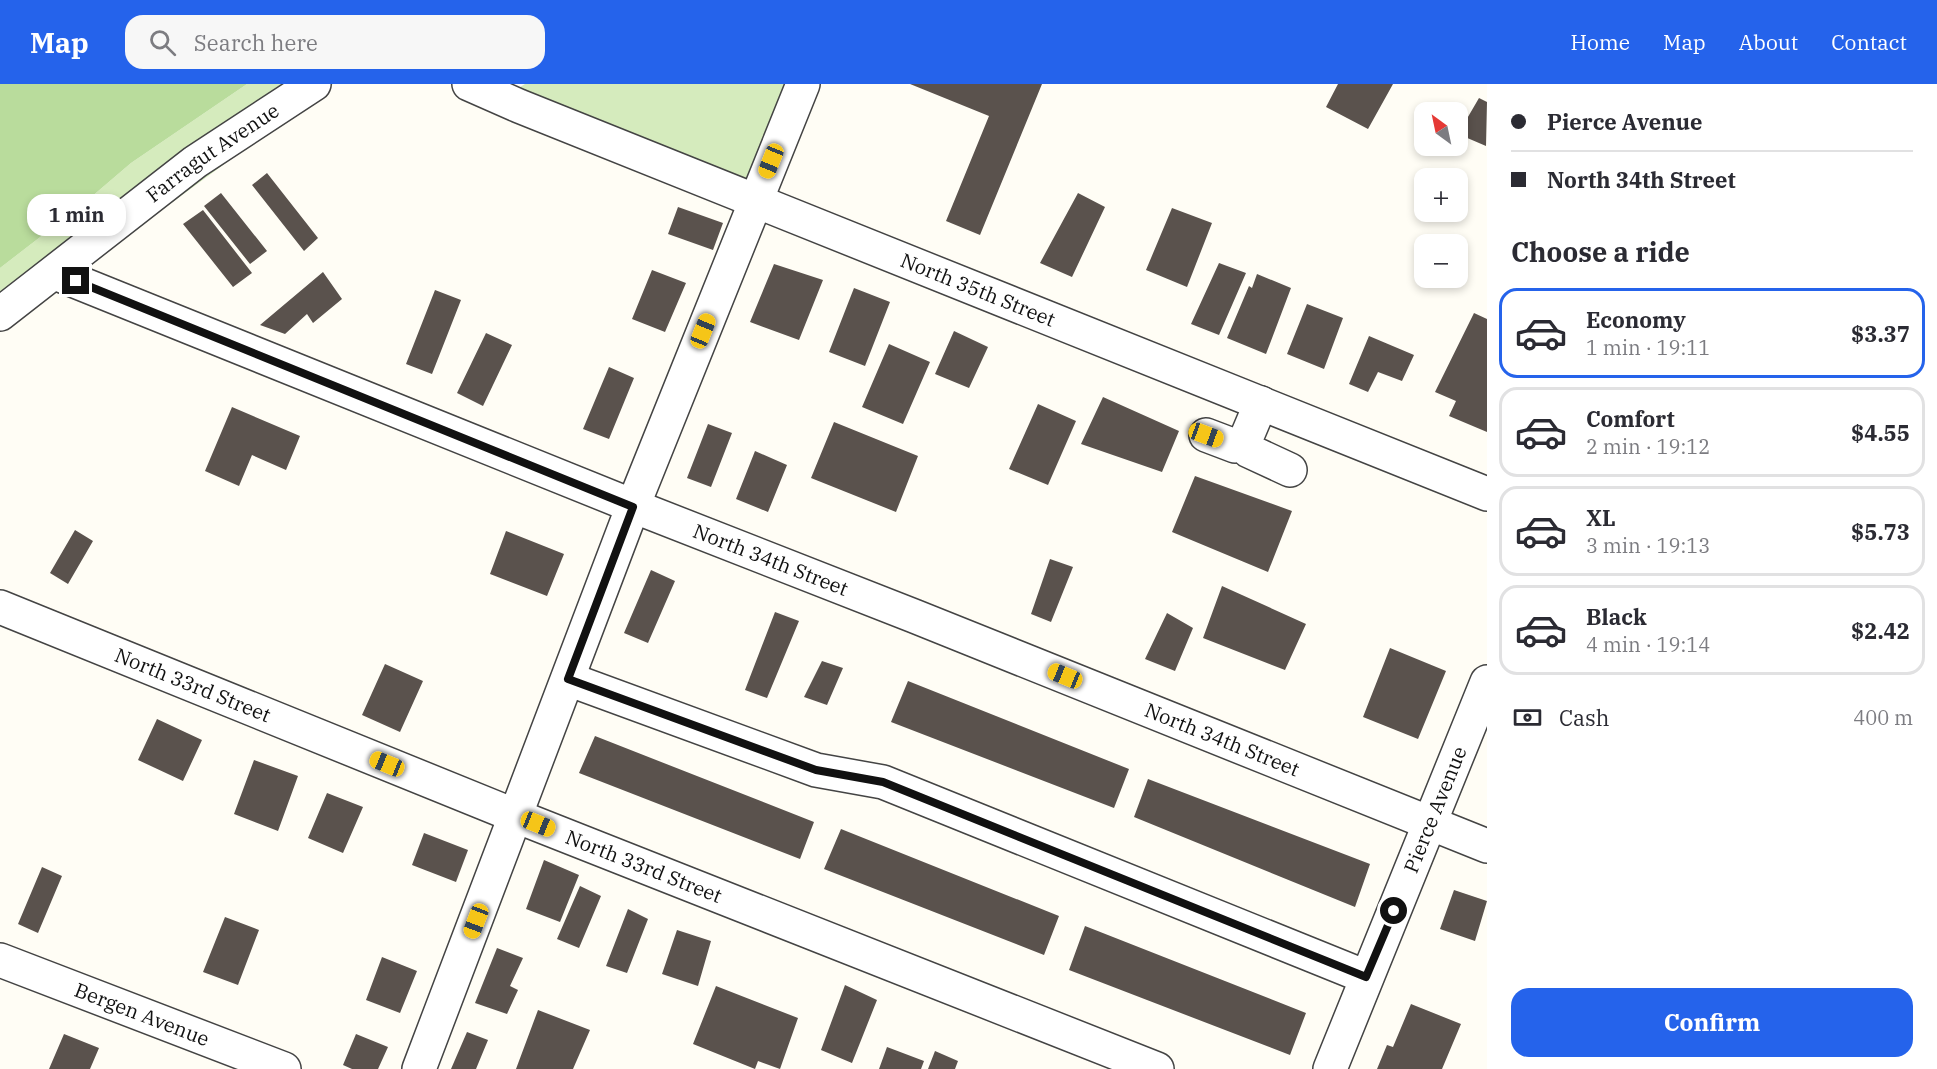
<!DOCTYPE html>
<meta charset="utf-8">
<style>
:root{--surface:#fff;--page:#f7f7f7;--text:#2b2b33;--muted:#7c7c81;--line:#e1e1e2;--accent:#2563eb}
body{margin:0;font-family:"IBM Plex Serif",serif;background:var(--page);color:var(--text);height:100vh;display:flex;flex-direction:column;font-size:22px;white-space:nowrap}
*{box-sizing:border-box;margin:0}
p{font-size:20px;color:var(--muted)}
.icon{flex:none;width:33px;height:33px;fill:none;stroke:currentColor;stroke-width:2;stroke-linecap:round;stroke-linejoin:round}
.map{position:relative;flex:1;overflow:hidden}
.panel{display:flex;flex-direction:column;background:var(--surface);width:450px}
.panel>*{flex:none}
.hud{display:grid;align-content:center;height:132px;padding:0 24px;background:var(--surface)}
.needle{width:39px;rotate:327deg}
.fabs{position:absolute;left:1414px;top:18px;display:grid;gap:12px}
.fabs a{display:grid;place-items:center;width:54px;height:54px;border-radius:12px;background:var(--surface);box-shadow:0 3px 9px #0003;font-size:30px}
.end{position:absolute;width:27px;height:27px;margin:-14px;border:8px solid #111;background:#fff;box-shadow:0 0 0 3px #fff}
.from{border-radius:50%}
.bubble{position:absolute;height:42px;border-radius:18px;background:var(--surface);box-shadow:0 3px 9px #0003;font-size:20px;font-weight:700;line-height:42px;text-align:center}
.car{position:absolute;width:18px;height:36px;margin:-18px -9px;border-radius:8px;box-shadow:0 0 4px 2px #0007;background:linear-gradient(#f5c518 24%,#345 0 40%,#f5c518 0 76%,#345 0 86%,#f5c518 0)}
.hud b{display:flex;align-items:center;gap:21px;height:57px;font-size:22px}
.hud b+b{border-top:2px solid var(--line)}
.hud i{width:15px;height:15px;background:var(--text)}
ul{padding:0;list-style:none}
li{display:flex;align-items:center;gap:18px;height:90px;margin:0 12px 9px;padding:0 12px;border:3px solid var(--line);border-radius:18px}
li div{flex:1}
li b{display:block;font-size:22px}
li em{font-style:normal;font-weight:700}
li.selected{border-color:var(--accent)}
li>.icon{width:54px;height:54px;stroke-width:1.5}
h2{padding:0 24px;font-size:27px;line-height:72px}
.pay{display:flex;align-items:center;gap:15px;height:66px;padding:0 24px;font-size:22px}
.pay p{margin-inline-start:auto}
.button{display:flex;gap:12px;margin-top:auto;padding:12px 24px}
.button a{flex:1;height:69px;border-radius:18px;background:var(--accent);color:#fff;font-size:24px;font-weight:700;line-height:69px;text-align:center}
header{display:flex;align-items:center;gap:36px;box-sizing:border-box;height:84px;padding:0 30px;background:var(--accent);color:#fff}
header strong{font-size:28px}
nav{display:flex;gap:33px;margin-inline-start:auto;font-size:21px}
.search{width:420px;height:54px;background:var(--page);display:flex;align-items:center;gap:15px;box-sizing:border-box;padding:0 21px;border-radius:18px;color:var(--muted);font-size:22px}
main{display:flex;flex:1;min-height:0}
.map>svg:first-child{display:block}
.green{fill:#d5ebbd}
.forest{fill:#b9dc9c}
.building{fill:#5a524d}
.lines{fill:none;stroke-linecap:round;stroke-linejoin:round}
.minor-casing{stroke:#444;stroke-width:36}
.minor{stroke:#fff;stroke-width:33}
.route{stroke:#111;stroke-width:8}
.labels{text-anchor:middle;stroke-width:6;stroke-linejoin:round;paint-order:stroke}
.street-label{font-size:20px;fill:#111;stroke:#fff}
</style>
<header>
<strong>Map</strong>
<div class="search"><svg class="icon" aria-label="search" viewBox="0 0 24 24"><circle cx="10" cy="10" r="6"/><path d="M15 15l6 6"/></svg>Search here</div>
<nav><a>Home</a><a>Map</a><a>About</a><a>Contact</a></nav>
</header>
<main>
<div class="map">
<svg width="1487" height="985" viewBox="0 0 1487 985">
<rect width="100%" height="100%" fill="#fffdf5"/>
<path class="green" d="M 247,0 L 333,0 L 0,245 L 0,184 L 83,120 L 131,79 Z
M 525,0 L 821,0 L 774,111 L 512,8 Z"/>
<path class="forest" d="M 0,0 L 247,0 L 131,79 L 83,120 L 0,184 Z"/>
<path class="building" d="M 910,0 L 1042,0 L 980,151 L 946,137 L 989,32 Z
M 1338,0 L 1393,0 L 1368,45 L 1326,23 Z
M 1479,14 L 1487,18 L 1486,62 L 1458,50 Z
M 267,89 L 318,154 L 304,167 L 252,101 Z
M 221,109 L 267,167 L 250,180 L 204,122 Z
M 1078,109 L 1105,123 L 1072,193 L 1040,179 Z
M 678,123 L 723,139 L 713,166 L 668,150 Z
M 1172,124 L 1212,139 L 1187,203 L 1146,186 Z
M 203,126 L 252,189 L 233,203 L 183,140 Z
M 1219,179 L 1246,189 L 1219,251 L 1191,240 Z
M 774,180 L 823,196 L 799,256 L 750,238 Z
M 652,186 L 686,199 L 665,248 L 632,235 Z
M 323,188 L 342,215 L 313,239 L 307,230 L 285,250 L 260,241 Z
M 1257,190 L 1291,204 L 1266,270 L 1227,254 L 1249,202 L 1252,204 Z
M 854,204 L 890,218 L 865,282 L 829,268 Z
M 435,206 L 461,216 L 432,290 L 406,280 Z
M 1307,220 L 1343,234 L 1324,285 L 1287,270 Z
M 1474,229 L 1487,235 L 1487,348 L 1449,332 L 1456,317 L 1435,308 Z
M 954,247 L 988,263 L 969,304 L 935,290 Z
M 486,249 L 512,261 L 483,322 L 457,309 Z
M 1369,252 L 1414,271 L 1402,297 L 1378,288 L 1368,308 L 1349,300 Z
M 889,260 L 930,278 L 903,340 L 862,323 Z
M 609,283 L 634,294 L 609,355 L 583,345 Z
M 1103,313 L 1179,347 L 1162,388 L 1081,360 Z
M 1038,320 L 1076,337 L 1048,401 L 1009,385 Z
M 232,323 L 300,352 L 286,386 L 252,371 L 239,402 L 205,387 Z
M 834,338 L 918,372 L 896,428 L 811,394 Z
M 708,340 L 732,349 L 711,403 L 687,394 Z
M 755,367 L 787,381 L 768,428 L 736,415 Z
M 1195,392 L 1292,427 L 1268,488 L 1172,448 Z
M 75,446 L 93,457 L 68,500 L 50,489 Z
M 506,447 L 564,470 L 547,512 L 490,490 Z
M 1050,475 L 1073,483 L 1051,538 L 1031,530 Z
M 651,486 L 675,497 L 648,559 L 624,549 Z
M 1222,502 L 1306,540 L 1285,586 L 1203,554 Z
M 775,528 L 799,537 L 767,614 L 745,606 Z
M 1167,529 L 1193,544 L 1175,587 L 1145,575 Z
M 1390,564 L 1446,587 L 1418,655 L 1363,633 Z
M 822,577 L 843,584 L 827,621 L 804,613 Z
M 385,580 L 423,597 L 400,648 L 362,631 Z
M 908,597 L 1129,685 L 1114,724 L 891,638 Z
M 157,635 L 202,656 L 183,697 L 138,676 Z
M 595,652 L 814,738 L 800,775 L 579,689 Z
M 254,676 L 298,692 L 278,747 L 234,730 Z
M 1148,695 L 1370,780 L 1355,823 L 1134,733 Z
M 327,709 L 363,723 L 343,769 L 308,754 Z
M 841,745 L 1059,832 L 1044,871 L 824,785 Z
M 424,749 L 468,766 L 456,798 L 412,781 Z
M 544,776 L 579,791 L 560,838 L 526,825 Z
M 42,783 L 62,792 L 38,849 L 18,840 Z
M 580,802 L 601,812 L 579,864 L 557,855 Z
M 1454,806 L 1487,817 L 1475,857 L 1440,845 Z
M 628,825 L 648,835 L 627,889 L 606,882 Z
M 225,833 L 259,846 L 238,901 L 203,888 Z
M 1085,842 L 1306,929 L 1290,971 L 1069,886 Z
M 677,846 L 711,857 L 698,902 L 662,890 Z
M 497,864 L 523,874 L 510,902 L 518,906 L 507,930 L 475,919 Z
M 382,873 L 417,887 L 400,929 L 366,916 Z
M 845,901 L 877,916 L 852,979 L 821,966 Z
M 716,902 L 798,934 L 780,985 L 758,977 L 755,985 L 693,960 Z
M 1411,920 L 1461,940 L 1442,985 L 1377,985 L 1387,961 L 1393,963 Z
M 538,926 L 590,946 L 573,985 L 516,985 Z
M 467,948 L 488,956 L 476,985 L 451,985 Z
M 64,950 L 99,964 L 90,985 L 49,985 Z
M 356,950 L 388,963 L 378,985 L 352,985 L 343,981 Z
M 887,963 L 924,977 L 921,985 L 879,985 Z
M 935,967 L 958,977 L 955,985 L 928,985 Z"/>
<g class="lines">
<defs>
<g id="minor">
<path id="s1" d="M 469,0 L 519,22 L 1487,410"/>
<path id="s2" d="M 55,189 L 633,422 L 914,532 L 1487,762"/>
<path id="s3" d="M 0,230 L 195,78 L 314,0"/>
<path d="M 1261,319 L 1245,357 L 1249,367 L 1290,386"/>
<path d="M 1206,351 L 1235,362 L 1245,357"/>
<path id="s4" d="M 0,523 L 516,732 L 1157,985"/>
<path d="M 568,595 L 816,686 L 883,698 L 1366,893"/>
<path id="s5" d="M 0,876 L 284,985"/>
<path d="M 419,985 L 633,422 L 803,0"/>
<path id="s6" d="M 1330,985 L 1487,598"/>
</g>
</defs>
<use href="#minor" class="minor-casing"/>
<use href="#minor" class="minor"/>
</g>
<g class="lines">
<path class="route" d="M 76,197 L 633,423 L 568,595 L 816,686 L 883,698 L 1366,893 L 1394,827"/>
</g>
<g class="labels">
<g class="street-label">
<text dy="7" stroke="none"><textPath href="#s3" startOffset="267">Farragut Avenue</textPath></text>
<text dy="7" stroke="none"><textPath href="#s1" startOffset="549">North 35th Street</textPath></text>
<text dy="7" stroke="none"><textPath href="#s2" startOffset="771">North 34th Street</textPath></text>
<text dy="7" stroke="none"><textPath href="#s4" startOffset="208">North 33rd Street</textPath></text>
<text dy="7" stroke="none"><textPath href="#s2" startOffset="1257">North 34th Street</textPath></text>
<text dy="7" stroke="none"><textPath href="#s6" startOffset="280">Pierce Avenue</textPath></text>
<text dy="7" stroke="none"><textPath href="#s4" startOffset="694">North 33rd Street</textPath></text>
<text dy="7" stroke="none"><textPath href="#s5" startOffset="152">Bergen Avenue</textPath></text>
</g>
</g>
</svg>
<div class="fabs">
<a><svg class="needle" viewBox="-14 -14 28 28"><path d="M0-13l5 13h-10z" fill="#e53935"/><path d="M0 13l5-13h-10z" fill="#7c7c81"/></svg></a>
<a>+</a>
<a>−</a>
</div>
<i class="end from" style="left:1394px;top:827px"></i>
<i class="end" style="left:76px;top:197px"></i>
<div class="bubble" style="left:27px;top:110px;width:99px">1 min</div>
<i class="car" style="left:771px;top:77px;rotate:202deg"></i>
<i class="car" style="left:703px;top:247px;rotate:22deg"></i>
<i class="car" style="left:1206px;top:351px;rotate:110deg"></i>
<i class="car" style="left:1065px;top:592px;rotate:292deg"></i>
<i class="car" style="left:387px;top:680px;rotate:292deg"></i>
<i class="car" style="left:538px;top:740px;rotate:112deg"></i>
<i class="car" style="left:476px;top:837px;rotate:201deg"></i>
</div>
<section class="panel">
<div class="hud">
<b><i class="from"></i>Pierce Avenue</b>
<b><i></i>North 34th Street</b>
</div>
<h2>Choose a ride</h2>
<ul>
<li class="selected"><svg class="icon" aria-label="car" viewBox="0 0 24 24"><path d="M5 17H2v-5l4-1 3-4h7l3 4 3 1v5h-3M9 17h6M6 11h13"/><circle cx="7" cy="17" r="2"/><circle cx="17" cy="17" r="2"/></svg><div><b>Economy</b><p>1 min · 19:11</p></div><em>$3.37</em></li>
<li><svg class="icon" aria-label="car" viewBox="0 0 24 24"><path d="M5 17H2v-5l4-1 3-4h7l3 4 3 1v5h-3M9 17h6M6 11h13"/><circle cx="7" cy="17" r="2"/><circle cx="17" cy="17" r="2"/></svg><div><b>Comfort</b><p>2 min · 19:12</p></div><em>$4.55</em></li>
<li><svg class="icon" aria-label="car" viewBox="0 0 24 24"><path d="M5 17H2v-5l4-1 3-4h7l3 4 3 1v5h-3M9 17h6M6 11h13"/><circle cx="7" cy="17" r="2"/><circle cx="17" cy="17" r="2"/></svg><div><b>XL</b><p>3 min · 19:13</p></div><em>$5.73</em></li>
<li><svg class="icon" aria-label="car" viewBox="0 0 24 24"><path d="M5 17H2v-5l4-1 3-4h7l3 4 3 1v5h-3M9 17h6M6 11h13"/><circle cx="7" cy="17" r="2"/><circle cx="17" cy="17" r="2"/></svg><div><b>Black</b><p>4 min · 19:14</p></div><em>$2.42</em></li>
</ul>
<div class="pay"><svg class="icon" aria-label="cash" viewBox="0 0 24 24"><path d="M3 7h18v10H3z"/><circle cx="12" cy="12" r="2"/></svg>Cash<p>400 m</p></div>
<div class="button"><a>Confirm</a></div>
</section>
</main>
